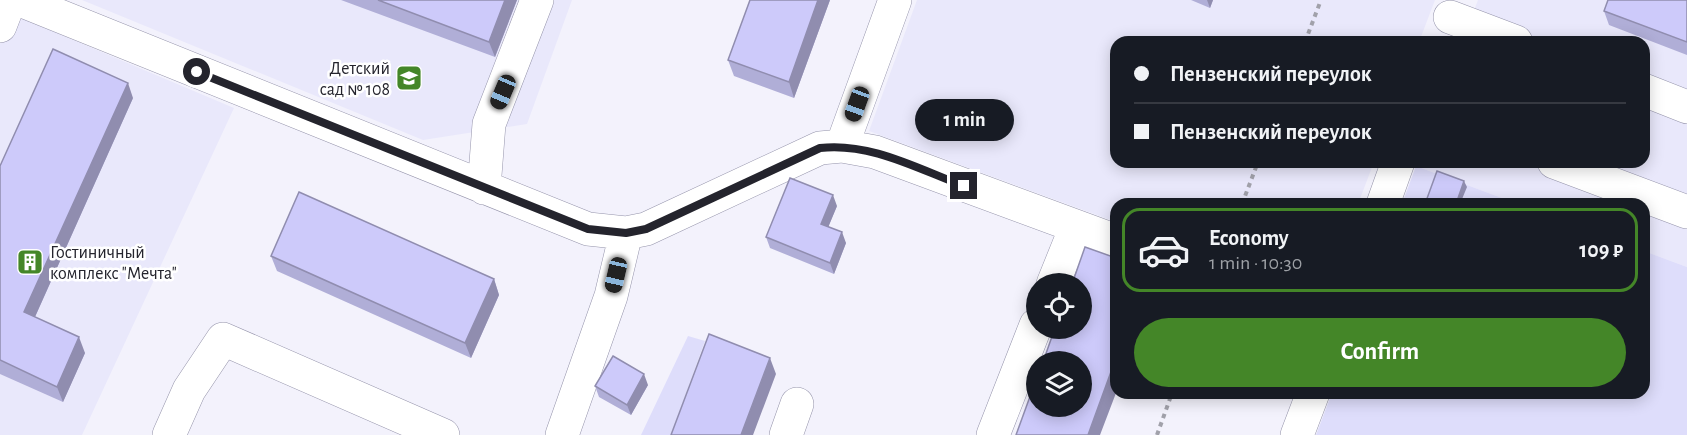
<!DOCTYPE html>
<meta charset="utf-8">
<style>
:root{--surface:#171b24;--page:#242831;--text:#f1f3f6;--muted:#9ea1a6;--line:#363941;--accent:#448628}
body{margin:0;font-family:"Alegreya Sans",sans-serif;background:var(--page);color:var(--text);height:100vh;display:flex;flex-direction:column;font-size:22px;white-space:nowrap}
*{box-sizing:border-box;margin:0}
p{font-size:20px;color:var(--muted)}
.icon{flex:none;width:33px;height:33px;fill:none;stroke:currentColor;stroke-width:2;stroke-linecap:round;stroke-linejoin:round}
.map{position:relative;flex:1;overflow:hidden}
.drawer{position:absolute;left:1110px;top:198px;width:540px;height:201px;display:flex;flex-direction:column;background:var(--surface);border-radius:18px;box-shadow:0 3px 15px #0003}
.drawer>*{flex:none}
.guide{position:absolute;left:1110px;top:36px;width:540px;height:132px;border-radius:18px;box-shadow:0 3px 15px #0003;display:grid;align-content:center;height:132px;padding:0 24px;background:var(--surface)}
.buttons{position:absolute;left:1026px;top:273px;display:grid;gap:12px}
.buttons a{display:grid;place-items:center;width:66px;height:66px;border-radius:50%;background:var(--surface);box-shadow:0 3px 15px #0003;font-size:30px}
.end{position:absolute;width:27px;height:27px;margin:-14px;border:8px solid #24242d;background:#fff;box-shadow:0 0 0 3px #fff}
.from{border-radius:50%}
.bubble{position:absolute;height:42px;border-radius:21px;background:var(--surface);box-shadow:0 3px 15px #0003;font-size:20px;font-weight:700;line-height:42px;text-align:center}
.car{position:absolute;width:18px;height:36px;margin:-18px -9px;border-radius:8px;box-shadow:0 0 4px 2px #0007;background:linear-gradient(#222 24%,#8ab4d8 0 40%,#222 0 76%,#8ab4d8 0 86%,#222 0)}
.guide b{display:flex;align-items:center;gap:21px;height:57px;font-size:22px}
.guide b+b{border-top:2px solid var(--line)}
.guide i{width:15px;height:15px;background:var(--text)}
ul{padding:10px 0 0;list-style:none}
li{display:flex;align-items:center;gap:18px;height:84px;margin:0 12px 9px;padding:0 12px;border:3px solid transparent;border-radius:18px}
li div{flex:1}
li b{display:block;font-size:22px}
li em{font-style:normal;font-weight:700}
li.on{border-color:var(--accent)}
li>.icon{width:54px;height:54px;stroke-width:1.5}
.action{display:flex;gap:12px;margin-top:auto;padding:12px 24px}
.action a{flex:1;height:69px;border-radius:36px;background:var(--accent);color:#fff;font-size:24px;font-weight:700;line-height:69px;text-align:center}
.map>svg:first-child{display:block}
.built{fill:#e9e8fb}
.green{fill:#deddfb}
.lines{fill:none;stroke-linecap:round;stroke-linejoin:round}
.minor-casing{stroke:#9594ab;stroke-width:34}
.path{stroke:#a1a1aa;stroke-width:4;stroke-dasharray:4.5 4.5;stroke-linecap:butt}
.minor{stroke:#fff;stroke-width:33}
.wall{fill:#b0aed7}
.shaded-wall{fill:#908daf}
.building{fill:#cdcafa;stroke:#908daf;stroke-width:1.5}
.route{stroke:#24242d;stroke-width:8}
.labels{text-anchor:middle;stroke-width:5;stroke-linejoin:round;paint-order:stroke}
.poi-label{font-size:18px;fill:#24242d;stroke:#fff;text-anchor:end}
</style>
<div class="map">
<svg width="1687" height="435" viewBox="0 0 1687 435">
<rect width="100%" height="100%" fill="#f3f2fc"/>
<path class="built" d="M 82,0 L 572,0 L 527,124 L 423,140 Z
M 917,0 L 1435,0 L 1419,42 L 1116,42 L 1116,162 L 1374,162 L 1358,204 L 1116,204 L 1116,222 L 869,131 Z
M 1478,0 L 1687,0 L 1687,267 L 1644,251 L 1644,204 L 1518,204 L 1416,166 L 1417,162 L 1644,162 L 1644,42 L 1462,42 Z
M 0,9 L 234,108 L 82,435 L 0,435 Z"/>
<path class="green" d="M 1416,166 L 1518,204 L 1402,204 Z
M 1644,251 L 1687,267 L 1687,435 L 1316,435 L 1332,393 L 1644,393 Z
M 688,336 L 705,341 L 671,435 L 641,435 Z"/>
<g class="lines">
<defs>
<path id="minor" d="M 20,0 L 588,229 L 626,233 L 646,229 L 820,148 L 842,146 L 875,152 L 1116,241
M 1450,17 L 1516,42
M 0,26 L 10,0
M 1644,90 L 1687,107
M 842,146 L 895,0
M 1554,162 L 1687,212
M 484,188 L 489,124 L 537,0
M 1383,204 L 1398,162
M 1053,284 L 1076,227
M 169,435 L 189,390 L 223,339 L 443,435
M 562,435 L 611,296 L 626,233
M 786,435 L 797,404
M 993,435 L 1036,325
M 1297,435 L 1313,393"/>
</defs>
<use href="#minor" class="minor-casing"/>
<path class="path" d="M 1305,42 L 1321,0
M 1242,204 L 1258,162
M 1157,435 L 1172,393"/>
<use href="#minor" class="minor"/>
</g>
<path class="wall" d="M 341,0 L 517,0 L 495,57 Z
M 830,0 L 794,98 L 734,76 L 728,60 Z
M 1191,0 L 1213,0 L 1210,8 Z
M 1687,0 L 1687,55 L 1609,25 L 1604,11 Z
M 133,98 L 35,317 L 85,353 L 63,402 L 0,374 L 0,166 Z
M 837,206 L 828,227 L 846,243 L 834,274 L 770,248 L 766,237 Z
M 271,256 L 494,279 L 499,295 L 471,358 L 277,271 Z
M 648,385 L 631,415 L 599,397 L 595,386 Z"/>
<path class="shaded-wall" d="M 505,0 L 517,0 L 495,57 L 489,42 Z
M 818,0 L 830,0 L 794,98 L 789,82 Z
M 1207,0 L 1213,0 L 1210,8 Z
M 128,83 L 133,98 L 30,328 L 24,312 Z
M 1464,181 L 1467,187 L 1460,204 L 1456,204 Z
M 833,195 L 837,206 L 825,235 L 821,224 Z
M 842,232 L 846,243 L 834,274 L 830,263 Z
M 494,279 L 499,295 L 471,358 L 465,343 Z
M 79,337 L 85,353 L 63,402 L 57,387 Z
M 770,358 L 776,374 L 753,435 L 741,435 Z
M 1116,358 L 1116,393 L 1100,435 L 1088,435 Z
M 644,374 L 648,385 L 631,415 L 627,405 Z"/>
<path class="building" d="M 378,0 L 505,0 L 489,42 Z
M 750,0 L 818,0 L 789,82 L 728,60 Z
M 1608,0 L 1687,0 L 1687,42 L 1604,11 Z
M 53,49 L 128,83 L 24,312 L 79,337 L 57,387 L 0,360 L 0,166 Z
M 1437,171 L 1464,181 L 1456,204 L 1425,204 Z
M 790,178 L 833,195 L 821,224 L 842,232 L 830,263 L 766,237 Z
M 299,192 L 494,279 L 465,343 L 271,256 Z
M 1085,247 L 1116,258 L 1116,358 L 1088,435 L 1016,435 L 1036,380 L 1036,406 L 1082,406 L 1082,362 L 1043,362 L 1055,328 L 1082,328 L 1082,284 L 1072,284 Z
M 709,334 L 770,358 L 741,435 L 671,435 Z
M 613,356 L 644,374 L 627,405 L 595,386 Z"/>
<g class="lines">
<path class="route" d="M 197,72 L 588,229 L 626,233 L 646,229 L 820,148 C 870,142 918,169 964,186"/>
</g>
<defs>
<symbol id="school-square" viewBox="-11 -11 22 22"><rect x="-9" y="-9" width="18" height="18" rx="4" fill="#448628" stroke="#fff"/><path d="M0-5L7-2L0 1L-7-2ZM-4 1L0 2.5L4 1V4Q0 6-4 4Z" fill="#fff"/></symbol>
<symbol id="building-square" viewBox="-11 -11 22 22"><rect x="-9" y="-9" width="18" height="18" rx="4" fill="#448628" stroke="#fff"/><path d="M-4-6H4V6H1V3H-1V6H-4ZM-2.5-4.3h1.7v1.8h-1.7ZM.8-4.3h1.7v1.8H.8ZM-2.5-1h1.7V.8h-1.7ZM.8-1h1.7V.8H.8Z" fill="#fff"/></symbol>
</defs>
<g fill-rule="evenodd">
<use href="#school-square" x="394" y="63" width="30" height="30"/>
<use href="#building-square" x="15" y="247" width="30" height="30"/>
</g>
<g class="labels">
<g class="poi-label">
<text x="390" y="74">Детский<tspan x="390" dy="21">сад № 108</tspan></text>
<text x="50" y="258" text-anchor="start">Гостиничный<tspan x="50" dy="21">комплекс "Мечта"</tspan></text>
</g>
</g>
</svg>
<div class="buttons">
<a><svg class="icon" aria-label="locate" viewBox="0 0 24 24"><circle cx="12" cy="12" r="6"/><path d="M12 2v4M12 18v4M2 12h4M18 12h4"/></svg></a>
<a><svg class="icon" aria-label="layers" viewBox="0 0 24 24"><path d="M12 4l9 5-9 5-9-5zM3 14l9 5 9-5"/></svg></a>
</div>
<i class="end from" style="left:197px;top:72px"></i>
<i class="end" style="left:964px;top:186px"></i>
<div class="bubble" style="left:915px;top:99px;width:99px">1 min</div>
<i class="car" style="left:503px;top:92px;rotate:203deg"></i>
<i class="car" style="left:857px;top:104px;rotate:200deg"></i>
<i class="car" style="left:616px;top:275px;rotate:193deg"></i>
<div class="guide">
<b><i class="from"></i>Пензенский переулок</b>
<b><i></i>Пензенский переулок</b>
</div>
<section class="drawer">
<ul>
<li class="on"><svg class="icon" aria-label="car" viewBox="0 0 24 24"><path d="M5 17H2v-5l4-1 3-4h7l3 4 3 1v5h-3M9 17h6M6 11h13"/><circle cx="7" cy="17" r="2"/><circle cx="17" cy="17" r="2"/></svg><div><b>Economy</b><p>1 min · 10:30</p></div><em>109 ₽</em></li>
</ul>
<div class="action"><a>Confirm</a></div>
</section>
</div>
